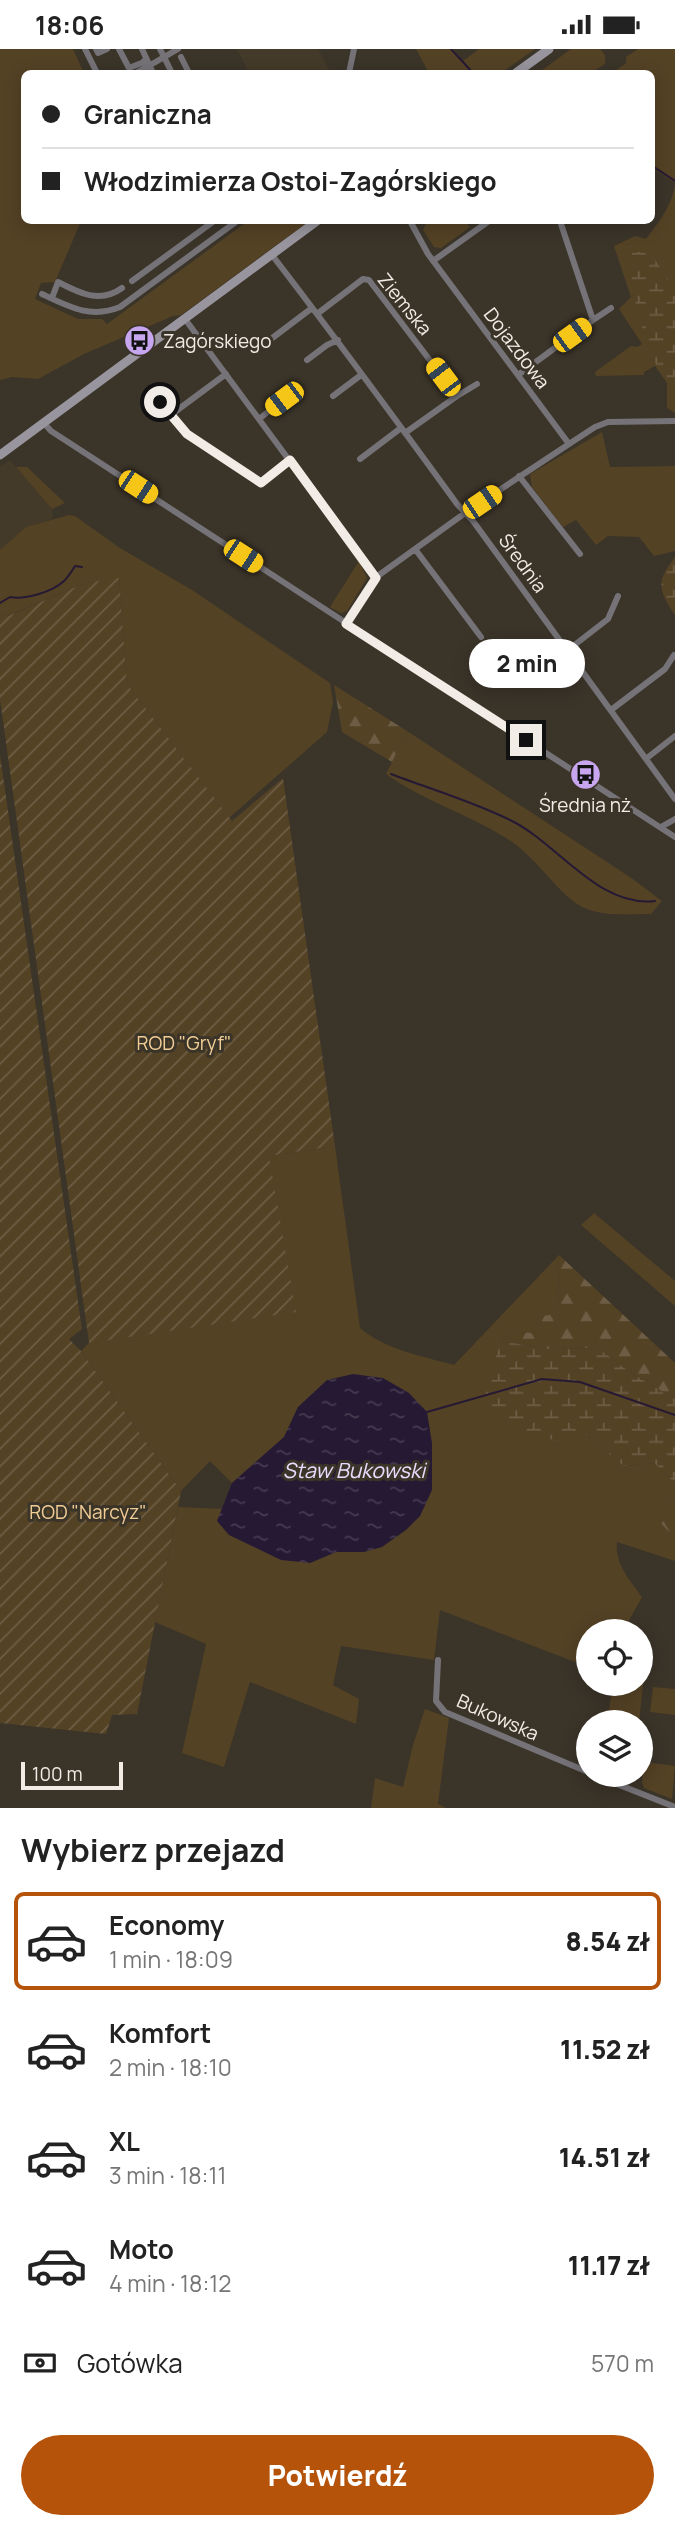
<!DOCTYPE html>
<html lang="pl">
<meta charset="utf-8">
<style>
:root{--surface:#fff;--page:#f6f6f6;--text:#222;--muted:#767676;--line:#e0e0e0;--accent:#b45309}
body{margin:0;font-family:Manrope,sans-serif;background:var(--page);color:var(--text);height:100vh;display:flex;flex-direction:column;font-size:26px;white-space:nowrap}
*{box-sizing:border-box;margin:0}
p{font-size:23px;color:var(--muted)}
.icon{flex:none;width:38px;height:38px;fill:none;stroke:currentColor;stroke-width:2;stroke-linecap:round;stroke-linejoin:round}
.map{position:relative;height:1759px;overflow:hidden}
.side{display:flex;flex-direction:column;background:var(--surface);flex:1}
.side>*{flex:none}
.banner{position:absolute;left:21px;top:21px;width:634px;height:154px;border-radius:10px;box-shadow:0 4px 18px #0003;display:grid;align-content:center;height:154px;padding:0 21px;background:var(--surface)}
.tools{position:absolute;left:576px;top:1570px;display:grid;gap:14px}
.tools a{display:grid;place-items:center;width:77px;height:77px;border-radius:50%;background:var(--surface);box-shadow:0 4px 18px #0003;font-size:35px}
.scale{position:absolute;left:21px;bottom:18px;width:102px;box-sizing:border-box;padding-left:7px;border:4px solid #f1ece5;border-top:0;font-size:19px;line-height:24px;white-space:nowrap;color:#f1ece5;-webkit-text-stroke:5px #3b3429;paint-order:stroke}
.end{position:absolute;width:32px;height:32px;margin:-16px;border:9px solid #f1ece5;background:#111;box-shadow:0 0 0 4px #111}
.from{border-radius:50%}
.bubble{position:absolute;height:49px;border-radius:24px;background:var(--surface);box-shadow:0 4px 18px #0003;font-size:23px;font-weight:800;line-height:49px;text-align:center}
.car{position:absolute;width:21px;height:42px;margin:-21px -10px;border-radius:9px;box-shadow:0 0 5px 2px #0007;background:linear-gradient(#f5c518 24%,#345 0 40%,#f5c518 0 76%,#345 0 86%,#f5c518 0)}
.banner b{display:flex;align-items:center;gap:24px;height:66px;font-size:26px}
.banner b+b{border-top:2px solid var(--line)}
.banner i{width:18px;height:18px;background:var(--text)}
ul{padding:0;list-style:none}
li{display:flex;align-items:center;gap:21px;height:98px;margin:0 14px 10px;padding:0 7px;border:4px solid transparent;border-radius:10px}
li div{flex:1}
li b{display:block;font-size:26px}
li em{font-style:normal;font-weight:800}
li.on{border-color:var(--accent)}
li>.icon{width:63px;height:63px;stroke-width:1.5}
h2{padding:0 21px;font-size:32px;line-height:84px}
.pay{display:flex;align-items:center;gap:18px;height:77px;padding:0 21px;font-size:26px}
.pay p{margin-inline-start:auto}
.action{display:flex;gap:14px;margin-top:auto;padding:14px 21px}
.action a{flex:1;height:80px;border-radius:42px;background:var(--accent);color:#fff;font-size:28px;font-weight:800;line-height:80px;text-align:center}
.status{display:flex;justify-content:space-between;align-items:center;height:49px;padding:0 35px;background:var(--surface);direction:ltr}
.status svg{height:19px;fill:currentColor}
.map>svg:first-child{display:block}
.built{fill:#443a29}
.green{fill:#544225}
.forest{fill:url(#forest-firs)}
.wetland{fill:url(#wetland-marsh)}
.garden{fill:url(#garden-furrows)}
.water{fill:url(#water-ripples)}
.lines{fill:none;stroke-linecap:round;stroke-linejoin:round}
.stream{stroke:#261934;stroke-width:2}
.street{stroke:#757378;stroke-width:6}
.secondary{stroke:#99959e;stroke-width:9}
.route{stroke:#f1ece5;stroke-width:9}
.labels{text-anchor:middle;stroke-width:6;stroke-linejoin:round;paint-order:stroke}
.street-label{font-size:19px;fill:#f1ece5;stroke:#3b3429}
.poi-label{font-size:19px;fill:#f1ece5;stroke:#3b3429;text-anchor:start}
.park-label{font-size:19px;fill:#f1cd95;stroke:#3b3429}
.water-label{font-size:21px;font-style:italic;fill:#eadbfe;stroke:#3b3429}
</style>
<div class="status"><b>18:06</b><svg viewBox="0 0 49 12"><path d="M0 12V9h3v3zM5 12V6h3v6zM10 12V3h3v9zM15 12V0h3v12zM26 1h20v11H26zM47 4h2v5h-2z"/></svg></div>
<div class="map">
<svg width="675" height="1759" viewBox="0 0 675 1759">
<defs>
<pattern id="forest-firs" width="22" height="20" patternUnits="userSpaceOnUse" patternTransform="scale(1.75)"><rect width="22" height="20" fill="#544225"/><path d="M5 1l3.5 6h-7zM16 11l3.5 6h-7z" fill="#6d5d44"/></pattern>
<pattern id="wetland-marsh" width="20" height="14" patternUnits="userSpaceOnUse" patternTransform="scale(1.75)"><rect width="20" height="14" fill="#544225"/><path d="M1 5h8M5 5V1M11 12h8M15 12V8" fill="none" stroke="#6d5d44"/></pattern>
<pattern id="garden-furrows" width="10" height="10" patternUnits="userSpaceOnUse" patternTransform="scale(1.75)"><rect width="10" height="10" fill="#544225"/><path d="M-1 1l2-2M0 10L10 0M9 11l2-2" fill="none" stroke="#6d5d44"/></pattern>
<pattern id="water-ripples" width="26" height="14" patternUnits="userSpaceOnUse" patternTransform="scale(1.75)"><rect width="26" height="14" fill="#261934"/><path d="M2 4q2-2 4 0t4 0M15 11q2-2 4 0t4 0" fill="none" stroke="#463b51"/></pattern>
</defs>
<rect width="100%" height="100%" fill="#3b3429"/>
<path class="built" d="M 237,0 L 318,0 L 331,24 L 249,24 Z
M 10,411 L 52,460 L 53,470 L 26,478 L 0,501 L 0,418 Z"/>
<path class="green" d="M 0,0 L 73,0 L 84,24 L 24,24 L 24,172 L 81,172 L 55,233 L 41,234 L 35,250 L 78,270 L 102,270 L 107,275 L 248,172 L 309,172 L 181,266 L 173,267 L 84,305 L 38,330 L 12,328 L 0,331 Z
M 416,0 L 453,0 L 463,12 L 479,0 L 535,0 L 501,24 L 429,24 Z
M 571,0 L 600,0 L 605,6 L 605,15 L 591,24 L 538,24 Z
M 638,0 L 675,0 L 675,364 L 667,359 L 667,334 L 655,317 L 644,323 L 644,326 L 596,327 L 595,323 L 631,297 L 637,298 L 642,295 L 619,260 L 631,248 L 614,197 L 635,187 L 646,190 C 659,173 673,155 675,134 L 651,118 L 651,24 L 612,24 L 626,14 L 626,8 Z
M 427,172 L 465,172 L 470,178 L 441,199 L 434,198 L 423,181 Z
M 602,383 L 610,418 L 675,417 L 675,502 L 654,507 L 639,488 L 608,487 L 596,496 L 576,471 L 563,478 L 532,438 L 530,425 Z
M 16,418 L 27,418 L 65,454 L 52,460 Z
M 69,466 L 75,467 L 120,499 L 192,541 L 330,634 L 333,653 L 327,683 L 229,769 L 127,635 L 119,530 L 85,534 L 7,567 L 6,565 L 0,567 L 0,501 L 26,478 Z
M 359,512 L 367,529 L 347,562 L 341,564 L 330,558 Z
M 407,682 L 630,828 L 662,852 L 651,865 C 629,865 602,868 582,858 C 562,848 537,811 515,795 C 475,767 426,754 386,725 Z
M 335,1097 L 360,1279 C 386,1301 422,1307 454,1316 L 559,1206 L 558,1265 L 537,1284 L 518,1283 L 501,1292 L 490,1369 L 540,1385 L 584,1385 L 602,1395 L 613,1409 L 624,1417 L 654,1414 L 675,1434 L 675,1453 L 667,1451 L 664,1475 L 675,1489 L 675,1512 L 617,1493 C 615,1515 629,1530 642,1548 L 623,1582 L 588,1582 L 588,1618 L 440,1561 L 434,1611 L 341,1597 L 333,1636 L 359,1650 L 356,1675 L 250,1633 L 224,1718 L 182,1704 L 206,1595 L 155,1573 L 178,1458 L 224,1460 L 218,1472 L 310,1514 L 336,1503 L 364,1503 L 298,1358 L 284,1388 L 232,1434 L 210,1412 L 181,1442 L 81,1302 L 269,1107 Z
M 594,1164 L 675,1232 L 675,1257 L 581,1176 Z
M 641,1598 L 647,1600 L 639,1673 L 607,1673 L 613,1635 L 640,1634 Z
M 653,1638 L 675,1640 L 675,1666 L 650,1663 Z
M 425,1660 L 449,1669 L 438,1755 L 446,1759 L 371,1759 L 375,1729 L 403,1738 L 413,1696 Z
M 644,1713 L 675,1717 L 672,1750 L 644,1739 L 642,1734 Z"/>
<path class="forest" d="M 334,636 L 407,682 L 392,713 L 342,683 Z
M 559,1206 L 675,1314 L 675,1350 L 631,1324 L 598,1299 L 549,1300 L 501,1292 L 518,1283 L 537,1284 L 543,1267 L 558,1265 Z
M 668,1451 L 675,1453 L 675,1489 L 653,1466 L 658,1457 Z"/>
<path class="wetland" d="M 633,202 L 651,205 L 675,240 L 675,340 L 657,318 L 639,270 L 628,217 Z
M 675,508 L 675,566 C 658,541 656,532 675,508 Z
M 501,1292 L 549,1300 L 598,1299 L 631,1324 L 675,1350 L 675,1434 L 654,1414 L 624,1417 L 613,1410 L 602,1395 L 584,1385 L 572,1397 L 490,1370 L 485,1339 Z"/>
<path class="garden" d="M 119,529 L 127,635 L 232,772 L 283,729 L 335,1097 L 269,1107 L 296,1263 L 89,1294 L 0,650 L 0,567 L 6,565 L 8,567 L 85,534 Z
M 0,706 L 81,1274 L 82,1280 L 69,1290 L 81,1302 L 181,1442 L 137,1665 L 112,1666 L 106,1685 L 0,1674 Z"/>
<path class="water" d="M 353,1325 L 383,1329 L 409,1344 L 427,1363 L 432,1394 L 432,1441 L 420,1467 L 406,1481 L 382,1498 L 364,1503 L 336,1503 L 310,1514 L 281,1511 L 229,1486 L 217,1472 L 232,1434 L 284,1388 L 298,1358 L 327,1331 Z"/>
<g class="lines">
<path class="stream" d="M 451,0 L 473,24
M 651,116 L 675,132
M 0,554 L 10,548 C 25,551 52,543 64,532 C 68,528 72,522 75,517 L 82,518
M 391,725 C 430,740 475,753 512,772 C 558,795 599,859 655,852
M 427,1363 L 542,1330 L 580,1333 L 675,1366"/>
<path class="street" d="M 85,0 L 97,24
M 96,0 L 98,4 L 107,0
M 119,0 L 129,19 L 144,13
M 142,0 L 153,24
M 160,0 L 172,24
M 181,8 L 189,24
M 144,12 L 147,18 L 178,0
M 136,24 L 147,18
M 349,24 L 354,0
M 272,206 C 335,288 396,371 457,455 L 473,472 L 675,750
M 433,212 L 489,172
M 132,232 L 214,172
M 42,245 C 69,258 91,270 120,258 L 237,172
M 52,249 L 58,233 C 79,244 100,255 122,239
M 317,265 L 363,230 L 369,231 L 457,347 L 405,384
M 185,270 L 376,529
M 593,271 L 611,259
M 271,290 L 312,259
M 307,311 L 327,296 L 338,291
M 226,325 L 172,365 L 187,385 L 261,434 L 290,410
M 518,326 L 593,271 L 560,172
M 333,347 L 361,326
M 457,347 L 477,335
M 156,352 L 172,365
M 259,370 L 284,350
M 44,374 L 51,382 L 68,393 L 675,788
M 569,395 L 595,378 L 608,373 L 675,372
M 360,410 L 401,379
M 519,427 L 580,505
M 415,500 L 481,588
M 346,575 L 371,535 L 379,526 L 465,464 L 569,395 L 428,205 L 410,172
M 568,601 L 608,570 L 618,547
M 611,661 L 665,620 L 674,606
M 647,709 L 675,687
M 661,778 L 675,770
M 438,1611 L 436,1652 L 445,1663 L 588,1723
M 594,1726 L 675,1758"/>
<path class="secondary" d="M 516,24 L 549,0
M 0,406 L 317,172"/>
</g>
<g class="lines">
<path class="route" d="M 160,353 L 187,385 L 261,434 L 290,411 L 376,529 L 346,575 L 526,691"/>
</g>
<defs>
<symbol id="bus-disc" viewBox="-11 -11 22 22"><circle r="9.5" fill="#c7a6ef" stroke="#3b3429"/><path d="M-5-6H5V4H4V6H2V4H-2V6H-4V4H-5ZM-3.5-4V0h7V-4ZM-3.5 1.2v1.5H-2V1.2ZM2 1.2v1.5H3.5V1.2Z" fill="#111"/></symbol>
</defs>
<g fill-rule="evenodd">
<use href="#bus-disc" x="122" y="274" width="35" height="35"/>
<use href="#bus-disc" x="568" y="708" width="35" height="35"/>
</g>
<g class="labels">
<g class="street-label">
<text transform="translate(405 255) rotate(51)" y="7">Ziemska</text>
<text transform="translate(517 299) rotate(53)" y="7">Dojazdowa</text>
<text transform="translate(523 514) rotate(54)" y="7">Średnia</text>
<text transform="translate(498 1668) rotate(24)" y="7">Bukowska</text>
</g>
<g class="poi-label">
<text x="163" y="299">Zagórskiego</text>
<text x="585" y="763" text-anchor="middle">Średnia nż</text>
</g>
<g class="park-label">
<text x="184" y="1001">ROD "Gryf"</text>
<text x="88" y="1470">ROD "Narcyz"</text>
</g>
<g class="water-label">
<text x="354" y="1429">Staw Bukowski</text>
</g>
</g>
</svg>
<div class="tools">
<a><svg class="icon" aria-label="locate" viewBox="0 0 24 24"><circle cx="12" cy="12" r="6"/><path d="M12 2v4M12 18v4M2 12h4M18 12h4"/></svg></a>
<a><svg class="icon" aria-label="layers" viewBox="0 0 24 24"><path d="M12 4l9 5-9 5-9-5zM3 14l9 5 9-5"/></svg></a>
</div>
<div class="scale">100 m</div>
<i class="end from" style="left:160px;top:353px"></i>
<i class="end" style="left:526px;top:691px"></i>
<div class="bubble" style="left:469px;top:590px;width:116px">2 min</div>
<i class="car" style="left:572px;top:286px;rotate:54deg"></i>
<i class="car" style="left:443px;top:328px;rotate:323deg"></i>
<i class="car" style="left:284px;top:350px;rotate:233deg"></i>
<i class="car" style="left:138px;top:438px;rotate:123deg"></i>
<i class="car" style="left:482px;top:453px;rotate:56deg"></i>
<i class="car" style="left:243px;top:507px;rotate:123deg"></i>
<div class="banner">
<b><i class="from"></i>Graniczna</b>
<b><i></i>Włodzimierza Ostoi-Zagórskiego</b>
</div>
</div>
<section class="side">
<h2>Wybierz przejazd</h2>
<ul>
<li class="on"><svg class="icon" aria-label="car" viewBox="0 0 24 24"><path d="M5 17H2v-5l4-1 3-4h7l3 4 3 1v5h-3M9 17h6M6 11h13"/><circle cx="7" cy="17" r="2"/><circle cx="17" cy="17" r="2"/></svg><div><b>Economy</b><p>1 min · 18:09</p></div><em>8.54 zł</em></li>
<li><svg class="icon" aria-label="car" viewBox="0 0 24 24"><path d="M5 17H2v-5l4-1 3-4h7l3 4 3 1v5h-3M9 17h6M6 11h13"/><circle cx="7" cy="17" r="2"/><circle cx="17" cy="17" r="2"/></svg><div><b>Komfort</b><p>2 min · 18:10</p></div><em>11.52 zł</em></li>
<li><svg class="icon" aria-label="car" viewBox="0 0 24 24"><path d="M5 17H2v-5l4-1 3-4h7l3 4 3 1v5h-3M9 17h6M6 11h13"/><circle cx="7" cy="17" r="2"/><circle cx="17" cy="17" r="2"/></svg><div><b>XL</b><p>3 min · 18:11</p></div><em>14.51 zł</em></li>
<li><svg class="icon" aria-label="car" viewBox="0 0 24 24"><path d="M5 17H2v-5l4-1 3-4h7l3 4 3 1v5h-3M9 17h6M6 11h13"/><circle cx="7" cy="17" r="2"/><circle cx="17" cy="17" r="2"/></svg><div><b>Moto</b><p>4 min · 18:12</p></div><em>11.17 zł</em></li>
</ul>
<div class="pay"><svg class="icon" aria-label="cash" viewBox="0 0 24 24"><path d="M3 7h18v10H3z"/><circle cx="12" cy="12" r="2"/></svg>Gotówka<p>570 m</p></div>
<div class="action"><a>Potwierdź</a></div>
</section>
